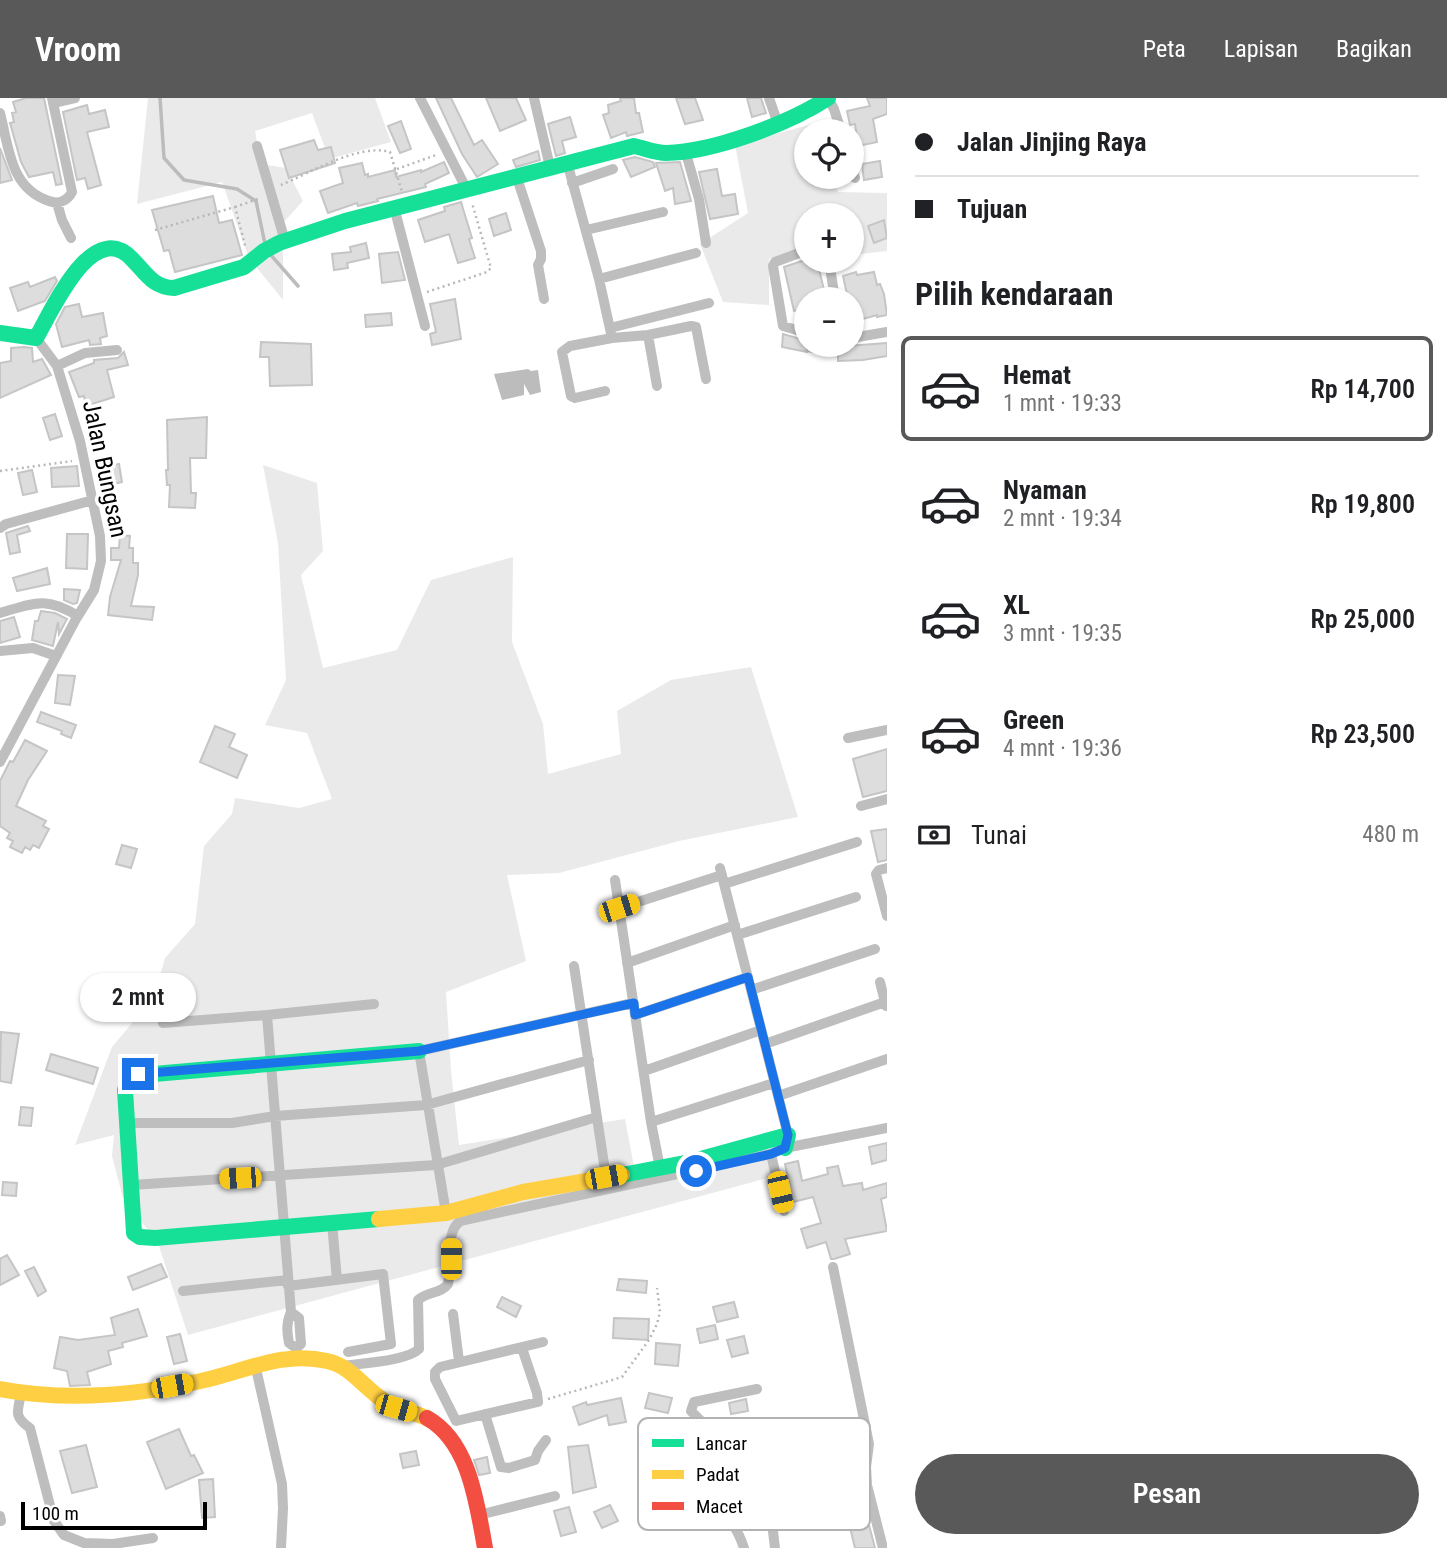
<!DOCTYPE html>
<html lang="id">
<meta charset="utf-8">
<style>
:root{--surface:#fff;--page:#f6f6f6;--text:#202124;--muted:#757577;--line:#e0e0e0;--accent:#595959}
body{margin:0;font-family:"Roboto Condensed",sans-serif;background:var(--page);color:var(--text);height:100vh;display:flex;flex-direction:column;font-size:26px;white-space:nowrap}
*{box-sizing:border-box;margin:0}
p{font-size:23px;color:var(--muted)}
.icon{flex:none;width:38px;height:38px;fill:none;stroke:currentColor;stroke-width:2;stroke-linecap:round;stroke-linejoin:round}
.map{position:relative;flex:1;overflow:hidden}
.details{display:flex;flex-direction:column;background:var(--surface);width:560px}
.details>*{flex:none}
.guide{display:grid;align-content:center;height:154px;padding:0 28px;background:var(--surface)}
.fabs{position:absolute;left:794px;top:21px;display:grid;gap:14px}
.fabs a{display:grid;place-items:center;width:70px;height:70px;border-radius:50%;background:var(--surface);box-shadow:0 2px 5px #0004;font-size:35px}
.scale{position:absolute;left:21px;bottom:18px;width:186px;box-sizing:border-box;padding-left:7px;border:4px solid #000;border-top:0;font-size:19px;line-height:24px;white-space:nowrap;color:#000;-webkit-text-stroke:5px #fff;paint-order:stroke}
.end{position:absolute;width:32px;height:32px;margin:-16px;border:9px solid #1a73e8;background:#fff;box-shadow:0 0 0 4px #fff}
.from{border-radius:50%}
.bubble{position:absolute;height:49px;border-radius:24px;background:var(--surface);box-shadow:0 2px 5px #0004;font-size:23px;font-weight:600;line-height:49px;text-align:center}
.car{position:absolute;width:21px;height:42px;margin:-21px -10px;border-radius:9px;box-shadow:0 0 5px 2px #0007;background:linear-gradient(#f5c518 24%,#345 0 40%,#f5c518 0 76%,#345 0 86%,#f5c518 0)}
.guide b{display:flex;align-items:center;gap:24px;height:66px;font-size:26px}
.guide b+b{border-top:2px solid var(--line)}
.guide i{width:18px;height:18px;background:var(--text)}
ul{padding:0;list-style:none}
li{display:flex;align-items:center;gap:21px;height:105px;margin:0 14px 10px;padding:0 14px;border:4px solid transparent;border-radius:10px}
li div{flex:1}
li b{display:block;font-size:26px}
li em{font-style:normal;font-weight:600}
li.active{border-color:var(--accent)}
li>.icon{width:63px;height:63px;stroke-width:1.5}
h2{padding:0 28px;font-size:32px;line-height:84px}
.pay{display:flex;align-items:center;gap:18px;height:77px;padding:0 28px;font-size:26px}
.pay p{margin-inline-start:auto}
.action{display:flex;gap:14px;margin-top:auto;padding:14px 28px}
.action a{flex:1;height:80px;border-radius:42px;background:var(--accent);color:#fff;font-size:28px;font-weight:600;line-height:80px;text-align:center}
header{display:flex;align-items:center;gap:42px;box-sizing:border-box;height:98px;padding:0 35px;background:var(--accent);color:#fff}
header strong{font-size:33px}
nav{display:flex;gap:38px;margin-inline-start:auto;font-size:24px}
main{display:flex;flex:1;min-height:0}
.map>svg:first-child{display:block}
.green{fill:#eaeaea}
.water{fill:#bcbcbc}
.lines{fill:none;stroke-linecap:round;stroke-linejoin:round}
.stream{stroke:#bcbcbc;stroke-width:3.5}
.building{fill:#ddd;stroke:#c5c5c5;stroke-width:2}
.path{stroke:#b8b8b8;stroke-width:2.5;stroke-dasharray:2 3.5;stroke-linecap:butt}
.street{stroke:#bebebe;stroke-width:10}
.fast{stroke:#16e098;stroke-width:16}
.slow{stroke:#ffcf43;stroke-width:16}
.jam{stroke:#f24e42;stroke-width:16}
.route{stroke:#1a73e8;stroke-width:9}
.labels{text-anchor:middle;stroke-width:7;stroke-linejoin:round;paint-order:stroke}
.street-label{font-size:24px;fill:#000;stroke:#fff}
.key{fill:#fff;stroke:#b2b2b2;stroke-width:2}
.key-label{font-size:19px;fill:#000}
</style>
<header>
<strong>Vroom</strong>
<nav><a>Peta</a><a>Lapisan</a><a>Bagikan</a></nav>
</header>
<main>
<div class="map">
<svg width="887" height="1450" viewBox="0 0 887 1450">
<rect width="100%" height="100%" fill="#fff"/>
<path class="green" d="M 148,0 L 375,0 L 391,44 L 329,61 L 312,15 L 255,33 L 261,66 L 286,70 L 303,103 L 283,125 L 283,202 L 249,160 L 222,84 L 137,106 Z
M 823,23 L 825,33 L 807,33 L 807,79 L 834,79 L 838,94 L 887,95 L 887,153 L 852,157 L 852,117 L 807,117 L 807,148 L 769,161 L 769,207 L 723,204 L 700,146 L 748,115 L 735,47 Z
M 263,367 L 317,385 L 323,453 L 301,477 L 323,570 L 397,552 L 431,482 L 513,459 L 512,544 L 543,626 L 548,676 L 621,656 L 617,613 L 671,582 L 751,569 L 798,719 L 679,743 L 559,775 L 507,777 L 526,863 L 446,894 L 451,973 L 459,1047 L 625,1021 L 635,1074 L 767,1043 L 771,1079 L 188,1237 L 158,1145 L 123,1100 L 112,1058 L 114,1037 L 75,1047 L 112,949 L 154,899 L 165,860 L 195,826 L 204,748 L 232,716 L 235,700 L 299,710 L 332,701 L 307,635 L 265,627 L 286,582 L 278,445 Z"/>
<path class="water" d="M 528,271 L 531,273 L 538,272 L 541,294 L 530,297 L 524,286 L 524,297 L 502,302 L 494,276 Z"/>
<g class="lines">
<path class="stream" d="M 160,0 L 164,60 L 184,82 L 237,91 L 256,103 L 265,146
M 270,156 L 298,188"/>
</g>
<path class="building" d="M 26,0 L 44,0 L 62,86 L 56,87 L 53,74 L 29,79 L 21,64 L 10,25 L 14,24 L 12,15 L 16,14 L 13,4 Z
M 436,0 L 451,0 L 474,47 L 482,42 L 498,66 L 477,79 L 462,56 Z
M 486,0 L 516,0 L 526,22 L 500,33 Z
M 620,0 L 634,0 L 636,15 L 639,15 L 643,34 L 627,38 L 626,34 L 611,40 L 603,17 L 609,15 L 608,7 L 621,3 Z
M 676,0 L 695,0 L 703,22 L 685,26 Z
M 747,0 L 761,0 L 766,15 L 752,19 Z
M 867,0 L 887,0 L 887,16 L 873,21 L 877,44 L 858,48 L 855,26 L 850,27 L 847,13 L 870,8 Z
M 87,7 L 89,16 L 105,12 L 109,29 L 87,34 L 101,87 L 88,91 L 85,80 L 77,82 L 63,14 Z
M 570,19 L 576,39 L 562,43 L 565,55 L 556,58 L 548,26 Z
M 401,23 L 411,51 L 400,55 L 388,28 Z
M 314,42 L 318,52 L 331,49 L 335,65 L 289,80 L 280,52 Z
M 0,50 L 12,82 L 0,85 Z
M 538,53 L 540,62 L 516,69 L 513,62 Z
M 635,59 L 653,64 L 655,69 L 631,79 L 623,62 Z
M 880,63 L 882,79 L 864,82 L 862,66 Z
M 444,64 L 449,75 L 425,86 L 426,89 L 377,101 L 378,103 L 358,108 L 357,105 L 328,115 L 320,93 L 343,85 L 339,70 L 362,65 L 365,77 L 368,76 L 368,79 L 395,72 L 396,79 L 421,72 L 421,74 Z
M 680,64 L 691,103 L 675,106 L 673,90 L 665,93 L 656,65 Z
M 717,71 L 722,98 L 735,96 L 738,116 L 710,121 L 699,74 Z
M 213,98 L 219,125 L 232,122 L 242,157 L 175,174 L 169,152 L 164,153 L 152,112 Z
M 461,104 L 472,140 L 469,141 L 475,160 L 458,165 L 449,136 L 425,144 L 418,122 L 445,113 L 444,109 Z
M 506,115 L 511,132 L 494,138 L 489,121 Z
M 884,122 L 887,140 L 874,145 L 868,128 Z
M 366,145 L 369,160 L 347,165 L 348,170 L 334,172 L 332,156 L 351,154 L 350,149 Z
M 398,154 L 405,182 L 382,185 L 379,156 Z
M 802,163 L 817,163 L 826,200 L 807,201 L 807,209 L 794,213 L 784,169 Z
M 856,174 L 857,177 L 874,174 L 877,187 L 880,186 L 884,196 L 887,217 L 877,219 L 877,217 L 852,224 L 852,201 L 848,201 L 843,178 Z
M 55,179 L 57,183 L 45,203 L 18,213 L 10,190 L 28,184 L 30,189 Z
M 455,201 L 461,241 L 432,247 L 430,236 L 436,234 L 430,206 Z
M 79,206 L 82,219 L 103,215 L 107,238 L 100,240 L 101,246 L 90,247 L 89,242 L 62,249 L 56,226 L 65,209 Z
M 391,215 L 392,227 L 366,229 L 365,217 Z
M 783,236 L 807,243 L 807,254 L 782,249 Z
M 261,244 L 311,246 L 312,287 L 270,288 L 269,259 L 260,259 Z
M 887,245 L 887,258 L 863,262 L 838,263 L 838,257 L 807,253 L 807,247 L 847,248 Z
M 24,249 L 32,250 L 33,264 L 42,261 L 51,277 L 0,300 L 0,265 L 11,263 L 11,250 Z
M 124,254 L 128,267 L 107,272 L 114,299 L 86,308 L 84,298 L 79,299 L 69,274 L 94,265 L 94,262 L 118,260 Z
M 55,316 L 62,338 L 50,342 L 43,320 Z
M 207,319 L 206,360 L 190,360 L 191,395 L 196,395 L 195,410 L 169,409 L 170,387 L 167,387 L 166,372 L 168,372 L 167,322 Z
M 119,366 L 122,384 L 102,389 L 98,370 Z
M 77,368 L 79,388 L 52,389 L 51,370 Z
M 32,372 L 37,394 L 23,397 L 18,375 Z
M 28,428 L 30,433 L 17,437 L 20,454 L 10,456 L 6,435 Z
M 67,436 L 88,436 L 87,471 L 66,470 Z
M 120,437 L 130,438 L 129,450 L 133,450 L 133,465 L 138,465 L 138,477 L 131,508 L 154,509 L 152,522 L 108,517 L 110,499 L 121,462 L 111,462 L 111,450 L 119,450 Z
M 47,470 L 50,486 L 17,493 L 13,480 Z
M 64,491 L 80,492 L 77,505 L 73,506 L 64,502 Z
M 41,513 L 55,515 L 67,521 L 59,536 L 58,524 L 53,548 L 32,542 L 35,523 L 38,523 Z
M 14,519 L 20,539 L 0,545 L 0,523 Z
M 58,577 L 75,578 L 70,607 L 55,605 Z
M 41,614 L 76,627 L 71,640 L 61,636 L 62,633 L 37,624 Z
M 215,628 L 235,636 L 229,649 L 247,657 L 237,680 L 200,664 Z
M 25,642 L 47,653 L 28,682 L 16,708 L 46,723 L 43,728 L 49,731 L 39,750 L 33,747 L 30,752 L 25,749 L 22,755 L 10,749 L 13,743 L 7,740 L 10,735 L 0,728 L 0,683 L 10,663 L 13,664 Z
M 887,651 L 887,693 L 863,699 L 853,661 Z
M 887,731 L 887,762 L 878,764 L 871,733 Z
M 122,747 L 137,751 L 131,770 L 116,766 Z
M 1,934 L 19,936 L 11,985 L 0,983 Z
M 51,956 L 98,970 L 93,986 L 46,972 Z
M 21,1009 L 33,1010 L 31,1028 L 19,1027 Z
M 887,1045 L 887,1062 L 872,1066 L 869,1049 Z
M 798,1063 L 802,1083 L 828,1076 L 827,1070 L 838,1068 L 843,1088 L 862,1085 L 863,1092 L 887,1085 L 887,1099 L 881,1101 L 887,1133 L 845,1141 L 850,1156 L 834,1161 L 831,1161 L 826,1144 L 807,1150 L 801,1131 L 821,1125 L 813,1099 L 793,1104 L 785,1066 Z
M 3,1084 L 17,1085 L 16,1098 L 2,1097 Z
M 7,1157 L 19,1177 L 0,1187 L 0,1161 Z
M 161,1166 L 167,1179 L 133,1192 L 128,1179 Z
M 34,1169 L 46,1193 L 38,1198 L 25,1173 Z
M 619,1181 L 647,1183 L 646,1195 L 617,1192 Z
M 502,1199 L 521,1208 L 516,1219 L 497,1209 Z
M 734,1204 L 738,1219 L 717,1224 L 713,1209 Z
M 138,1211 L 147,1238 L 122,1245 L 123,1249 L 108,1253 L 111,1266 L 87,1274 L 90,1287 L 70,1288 L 67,1273 L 54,1270 L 60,1239 L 78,1242 L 115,1237 L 111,1220 Z
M 614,1220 L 649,1221 L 648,1242 L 613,1240 Z
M 715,1227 L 718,1241 L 700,1245 L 697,1231 Z
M 180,1236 L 187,1263 L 174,1266 L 167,1239 Z
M 744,1238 L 748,1255 L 732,1259 L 727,1242 Z
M 656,1245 L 680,1247 L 678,1268 L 655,1266 Z
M 649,1295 L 672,1300 L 668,1315 L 645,1310 Z
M 621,1300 L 626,1324 L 609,1327 L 607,1317 L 579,1327 L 573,1309 L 586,1304 L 587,1307 Z
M 746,1301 L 748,1313 L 731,1316 L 729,1305 Z
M 179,1331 L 191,1358 L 194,1357 L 203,1375 L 166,1391 L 147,1344 Z
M 86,1347 L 97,1389 L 72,1395 L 60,1353 Z
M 588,1347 L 596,1389 L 573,1395 L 568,1349 Z
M 416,1353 L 419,1367 L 403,1370 L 400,1356 Z
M 847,1356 L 855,1391 L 859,1389 L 875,1450 L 855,1450 L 848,1421 L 845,1422 L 842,1410 L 845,1409 L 841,1394 L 843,1394 L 836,1358 Z
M 487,1359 L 490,1375 L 479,1377 L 474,1362 Z
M 213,1381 L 215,1419 L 202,1420 L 199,1382 Z
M 610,1407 L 618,1423 L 602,1430 L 594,1414 Z
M 569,1409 L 576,1434 L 561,1438 L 554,1413 Z"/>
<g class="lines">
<path class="path" d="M 397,71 L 436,57
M 281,87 C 310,75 359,45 390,54 L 402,94
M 235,109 L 261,100
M 155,132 L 235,109 L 246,151
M 427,194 L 487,174 L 491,170 L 472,105
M 0,373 L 72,363
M 548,1301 L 622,1279 L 649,1242 L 657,1226 L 660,1214 L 657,1190"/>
<path class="street" d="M 420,0 L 467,92
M 534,0 L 550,69
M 769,0 L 778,26
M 828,0 L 834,11 L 841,33
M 53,5 L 75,0
M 0,15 C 9,50 10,90 49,103 C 59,107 68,102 72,94 L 52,0
M 257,48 L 285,143
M 685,52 L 699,101 L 706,145
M 567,64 L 599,181 L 612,240 L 648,237 L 691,228 L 696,229 L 706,281
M 852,72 L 855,80
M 517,80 L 541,153 L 541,161 L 538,167 L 544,201
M 572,85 L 613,71
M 57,105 L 62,122 L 71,140
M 394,109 L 425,228
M 586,132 L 663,114
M 807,152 L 775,164 L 773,168 L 783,228 L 807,235
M 829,163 L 835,201
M 599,181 L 696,155
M 610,230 L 709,205
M 648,237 L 657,288
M 852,240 L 887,234
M 57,268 L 85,255 L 117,252
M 605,293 L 575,300 L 571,298 L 562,254 L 570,248 L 612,240
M 0,430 L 6,426 L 93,402
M 0,515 C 34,505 46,498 78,518
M 0,553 L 33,550 L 56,558
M 848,640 L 887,632
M 0,664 L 76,521 L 94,492 L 101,463 L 100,438 L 80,343 L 57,268 L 36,240
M 861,708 L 887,701
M 720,770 L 788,1037
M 887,770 L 879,772 L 876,776 L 887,818
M 615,782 L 651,1024 L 660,1070
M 724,786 L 857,744
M 619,810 L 722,777
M 737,837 L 856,799
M 627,865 L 735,827
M 574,868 L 606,1079
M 880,884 L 886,908
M 751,892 L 875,851
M 267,917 L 374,906
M 635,917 L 748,879
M 163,925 L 267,917 L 291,1214 C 286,1225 287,1234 289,1245 L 296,1250
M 765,946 L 885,904
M 644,973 L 761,932
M 778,998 L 887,961
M 651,1024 L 774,985
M 128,1025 L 232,1025 L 275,1018 L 426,1007 L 589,962
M 771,1056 L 784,1113
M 132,1087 L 436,1067 L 597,1019
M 446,1115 L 419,953 L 633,905
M 332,1125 L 337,1182
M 833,1169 L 869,1346 L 866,1369 L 867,1387 L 883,1450
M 288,1188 L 383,1176 L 391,1246 L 348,1254
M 183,1193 L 288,1182
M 291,1214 L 299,1220 L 301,1246 L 296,1250 L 296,1253
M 453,1216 L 459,1263
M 522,1250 L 537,1295 L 538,1304 L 456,1323 L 435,1281 L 435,1274 L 440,1269 L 543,1244
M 255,1266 L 282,1386 L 283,1410 L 281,1450
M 343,1268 C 361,1265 407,1263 419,1251 L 418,1202 C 427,1194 442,1195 448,1186 C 452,1167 444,1136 460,1123 L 771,1056 L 785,1050 L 887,1030
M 21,1297 C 17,1314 14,1319 30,1330 L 54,1423 L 64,1437 L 84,1445 L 113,1446 L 153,1440
M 485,1316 L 501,1369 L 509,1370 L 535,1362 L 538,1353 L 546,1342
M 765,1367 L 775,1450
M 479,1417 L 555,1398
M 0,1418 L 1,1423
M 744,1450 C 736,1426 731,1422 708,1413 C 705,1399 709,1398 711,1385 C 714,1368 715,1350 714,1332 L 708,1330 L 691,1313 L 694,1304 L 757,1291"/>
<path class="fast" d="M 0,235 L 36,240 C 52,213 92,119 132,161 C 146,175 152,189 174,190 L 244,169 L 264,153 L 279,145 L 345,123 L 634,48 C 644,50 655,55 666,55 C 713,54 788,26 828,0
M 622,1077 L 690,1064 L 788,1037 L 785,1050
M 379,1121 L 155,1140 L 140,1139 L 134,1135 L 125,992 L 131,978 L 419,953"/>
<path class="slow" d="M 379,1121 L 446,1115 L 523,1094 L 622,1077
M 0,1291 C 65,1303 132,1298 196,1284 C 240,1276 280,1252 327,1263 C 351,1268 363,1289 383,1302 C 396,1311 412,1314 427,1320"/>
<path class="jam" d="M 427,1320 C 470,1344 477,1407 485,1450"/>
</g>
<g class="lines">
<path class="route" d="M 138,976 L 419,953 L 634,905 L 635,917 L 748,879 L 788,1037 L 785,1050 L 771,1056 L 696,1073"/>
</g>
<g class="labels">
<g class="street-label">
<text transform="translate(105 371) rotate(78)" y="8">Jalan Bungsan</text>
</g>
</g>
<rect x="638" y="1320" width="232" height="112" rx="10" class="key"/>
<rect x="652" y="1341" width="32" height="8" fill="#16e098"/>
<rect x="652" y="1372" width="32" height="9" fill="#ffcf43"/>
<rect x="652" y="1404" width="32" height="8" fill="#f24e42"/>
<g class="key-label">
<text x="696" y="1352">Lancar</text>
<text x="696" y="1383">Padat</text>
<text x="696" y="1415">Macet</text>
</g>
</svg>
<div class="fabs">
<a><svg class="icon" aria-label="locate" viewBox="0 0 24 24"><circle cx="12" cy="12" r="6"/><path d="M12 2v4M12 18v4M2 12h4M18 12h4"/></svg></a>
<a>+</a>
<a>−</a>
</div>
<div class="scale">100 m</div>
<i class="end from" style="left:696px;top:1073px"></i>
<i class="end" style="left:138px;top:976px"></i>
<div class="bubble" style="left:80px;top:875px;width:116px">2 mnt</div>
<i class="car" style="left:619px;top:810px;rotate:72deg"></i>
<i class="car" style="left:606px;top:1079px;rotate:80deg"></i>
<i class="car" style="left:240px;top:1080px;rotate:267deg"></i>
<i class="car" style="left:780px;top:1094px;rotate:167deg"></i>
<i class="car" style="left:451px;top:1161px;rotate:0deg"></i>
<i class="car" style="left:172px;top:1288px;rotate:80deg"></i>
<i class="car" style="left:396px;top:1310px;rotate:106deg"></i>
</div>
<section class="details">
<div class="guide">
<b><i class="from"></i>Jalan Jinjing Raya</b>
<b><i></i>Tujuan</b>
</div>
<h2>Pilih kendaraan</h2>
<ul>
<li class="active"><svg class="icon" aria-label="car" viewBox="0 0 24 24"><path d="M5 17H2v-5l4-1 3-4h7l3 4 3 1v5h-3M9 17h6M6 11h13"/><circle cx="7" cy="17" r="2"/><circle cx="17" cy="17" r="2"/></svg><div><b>Hemat</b><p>1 mnt · 19:33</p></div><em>Rp 14,700</em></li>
<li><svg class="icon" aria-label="car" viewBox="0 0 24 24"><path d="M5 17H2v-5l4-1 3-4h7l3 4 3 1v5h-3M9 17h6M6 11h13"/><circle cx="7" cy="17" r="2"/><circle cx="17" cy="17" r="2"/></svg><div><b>Nyaman</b><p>2 mnt · 19:34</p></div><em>Rp 19,800</em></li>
<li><svg class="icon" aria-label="car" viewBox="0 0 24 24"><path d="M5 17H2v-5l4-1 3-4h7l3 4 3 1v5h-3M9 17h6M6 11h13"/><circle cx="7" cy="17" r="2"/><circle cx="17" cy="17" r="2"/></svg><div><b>XL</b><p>3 mnt · 19:35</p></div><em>Rp 25,000</em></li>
<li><svg class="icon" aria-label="car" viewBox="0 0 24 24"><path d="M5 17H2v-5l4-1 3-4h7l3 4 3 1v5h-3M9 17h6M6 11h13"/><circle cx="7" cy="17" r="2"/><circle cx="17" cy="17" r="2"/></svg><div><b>Green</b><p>4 mnt · 19:36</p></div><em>Rp 23,500</em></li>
</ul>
<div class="pay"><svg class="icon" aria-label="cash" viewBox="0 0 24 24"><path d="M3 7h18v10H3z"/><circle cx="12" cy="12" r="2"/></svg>Tunai<p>480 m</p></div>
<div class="action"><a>Pesan</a></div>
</section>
</main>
